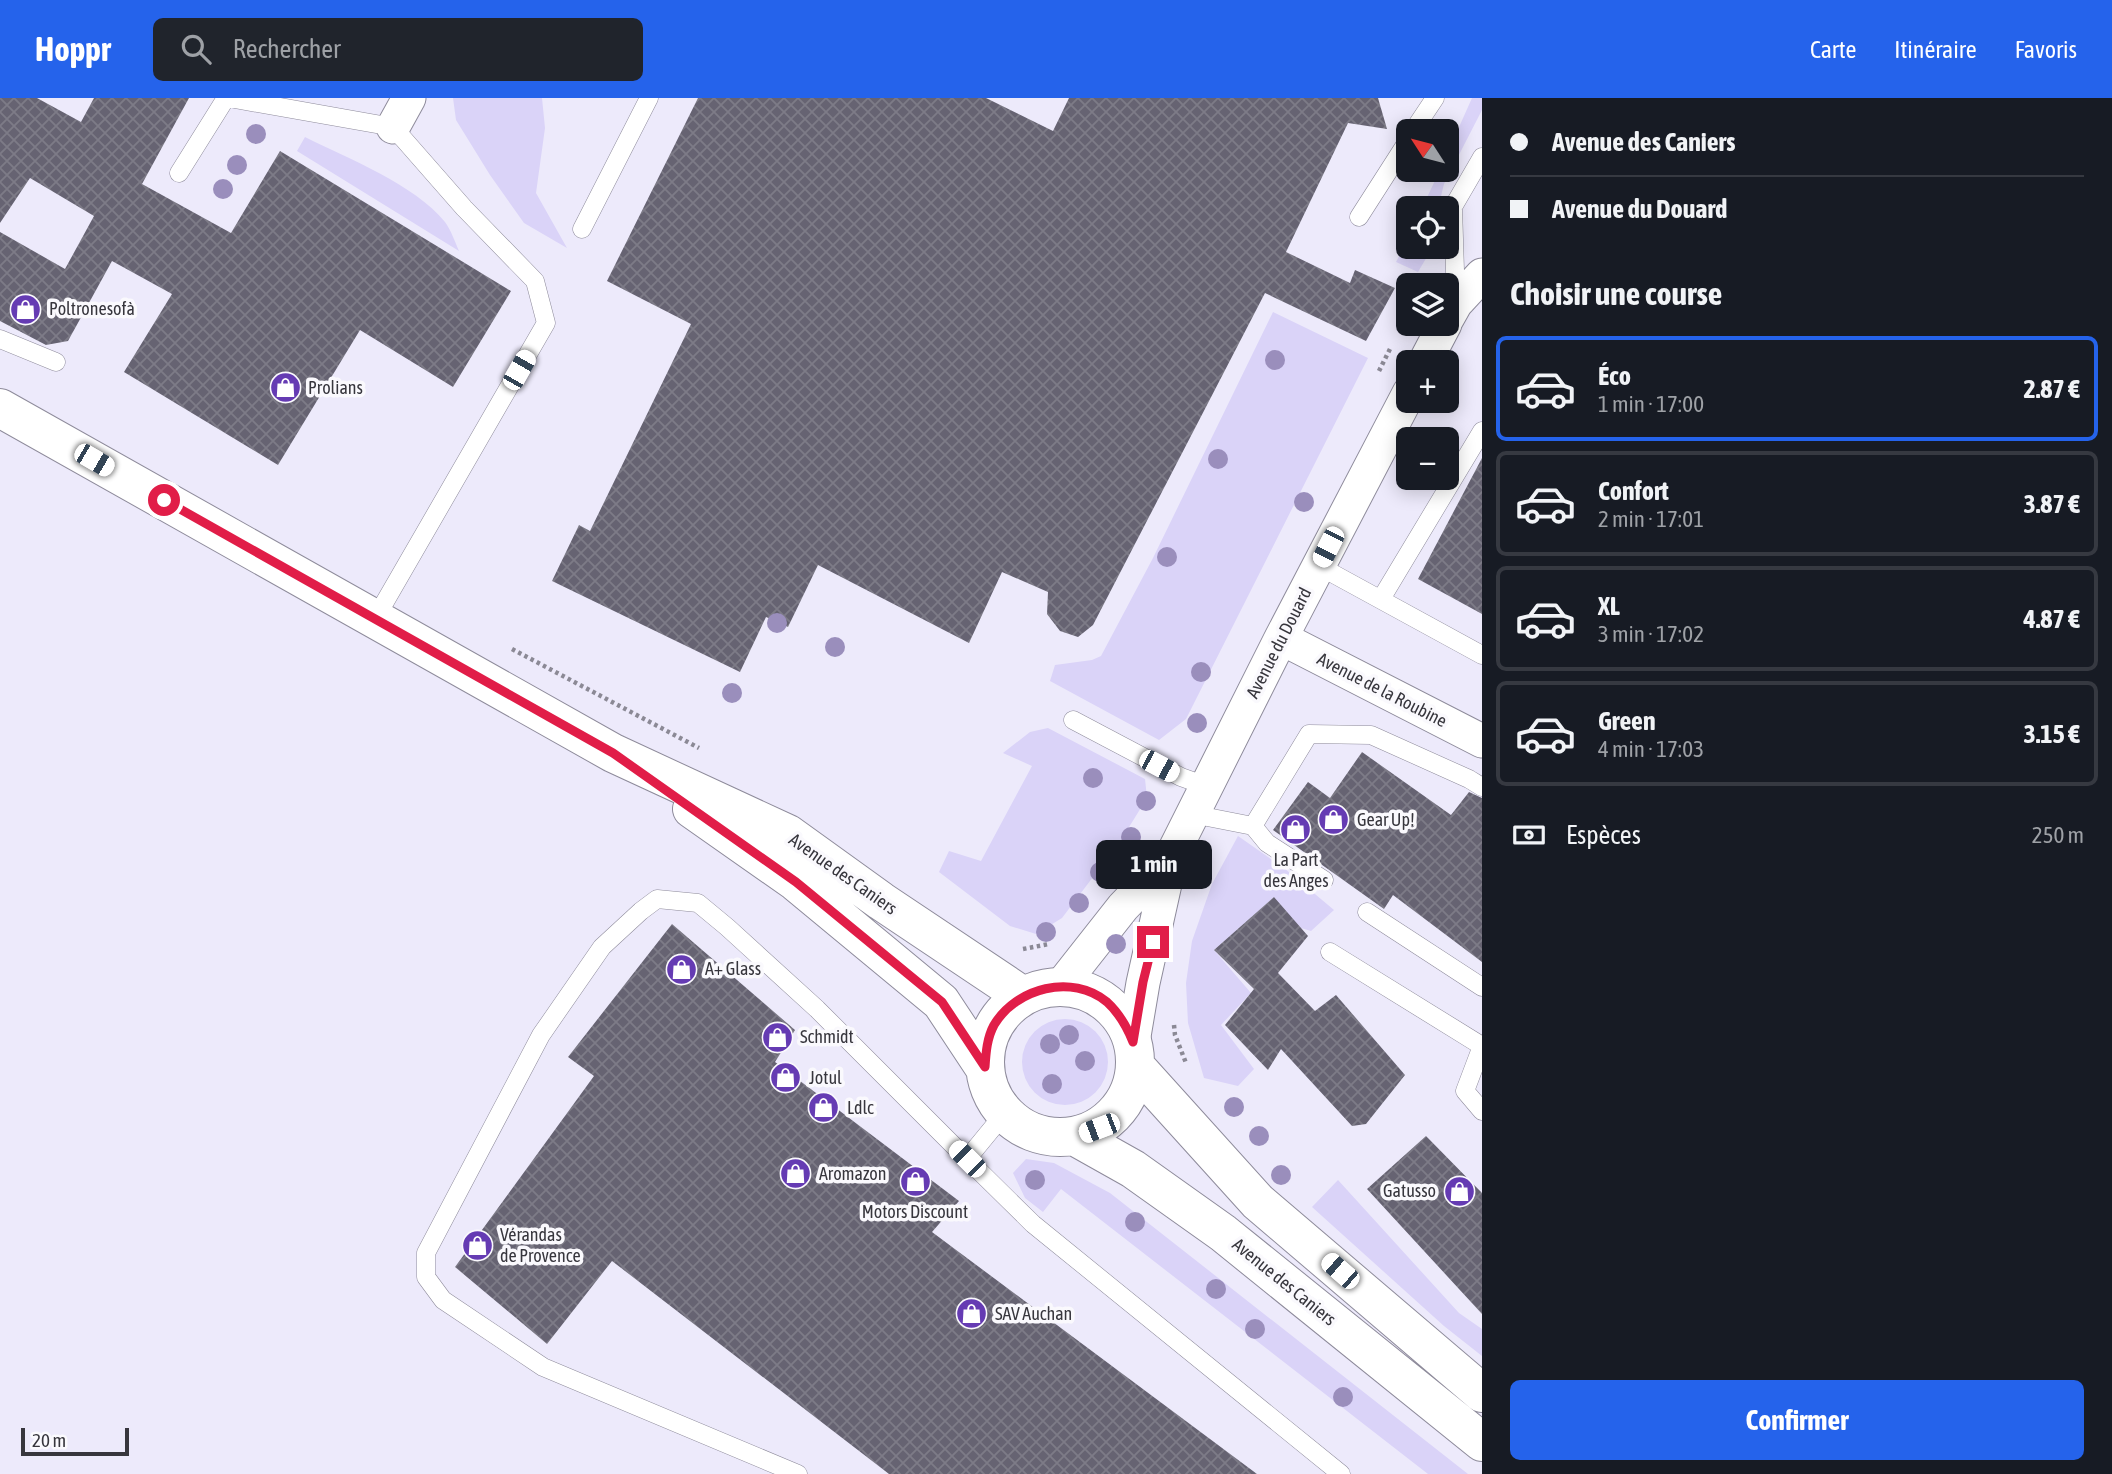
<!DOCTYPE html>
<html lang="fr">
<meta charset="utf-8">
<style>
:root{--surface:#171b24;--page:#20242c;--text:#f1f3f6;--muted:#9ea1a6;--line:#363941;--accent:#2563eb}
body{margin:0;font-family:"Asap Condensed",sans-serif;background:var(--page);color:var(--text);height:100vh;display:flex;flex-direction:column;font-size:26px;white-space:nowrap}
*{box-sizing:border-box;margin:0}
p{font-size:23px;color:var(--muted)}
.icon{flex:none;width:38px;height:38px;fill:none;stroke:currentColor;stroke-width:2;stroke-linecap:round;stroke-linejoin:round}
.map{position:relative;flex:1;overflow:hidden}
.drawer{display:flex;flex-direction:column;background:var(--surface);width:630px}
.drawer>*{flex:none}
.banner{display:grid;align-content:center;height:154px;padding:0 28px;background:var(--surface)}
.needle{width:46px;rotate:306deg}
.buttons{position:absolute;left:1396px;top:21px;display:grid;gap:14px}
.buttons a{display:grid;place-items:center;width:63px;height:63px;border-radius:10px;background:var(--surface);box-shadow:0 4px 18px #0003;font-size:35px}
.scale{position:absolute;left:21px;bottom:18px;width:108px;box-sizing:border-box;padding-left:7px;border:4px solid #37363d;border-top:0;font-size:19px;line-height:24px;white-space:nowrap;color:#37363d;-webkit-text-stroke:5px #faf9fd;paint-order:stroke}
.end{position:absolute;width:32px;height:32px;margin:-16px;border:9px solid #e11d48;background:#fff;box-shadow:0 0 0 4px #fff}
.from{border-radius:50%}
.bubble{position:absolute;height:49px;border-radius:10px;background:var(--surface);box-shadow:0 4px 18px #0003;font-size:23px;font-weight:700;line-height:49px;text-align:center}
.car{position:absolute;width:21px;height:42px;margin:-21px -10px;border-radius:9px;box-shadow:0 0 5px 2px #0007;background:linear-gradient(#fff 24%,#345 0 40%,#fff 0 76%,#345 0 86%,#fff 0)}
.banner b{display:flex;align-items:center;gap:24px;height:66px;font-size:26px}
.banner b+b{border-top:2px solid var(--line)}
.banner i{width:18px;height:18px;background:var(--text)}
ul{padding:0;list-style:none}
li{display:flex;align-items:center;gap:21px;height:105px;margin:0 14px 10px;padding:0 14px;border:4px solid var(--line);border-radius:10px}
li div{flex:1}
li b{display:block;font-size:26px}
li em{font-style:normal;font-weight:700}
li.active{border-color:var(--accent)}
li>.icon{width:63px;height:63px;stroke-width:1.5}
h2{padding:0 28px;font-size:32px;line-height:84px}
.pay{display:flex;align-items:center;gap:18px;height:77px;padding:0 28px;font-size:26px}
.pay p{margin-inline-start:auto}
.primary-button{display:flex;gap:14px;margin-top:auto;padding:14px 28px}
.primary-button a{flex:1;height:80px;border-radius:10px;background:var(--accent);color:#fff;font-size:28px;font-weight:700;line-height:80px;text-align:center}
header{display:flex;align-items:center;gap:42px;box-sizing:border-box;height:98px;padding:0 35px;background:var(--accent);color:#fff}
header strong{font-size:33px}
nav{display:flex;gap:38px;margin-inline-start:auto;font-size:24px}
.search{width:490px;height:63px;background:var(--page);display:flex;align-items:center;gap:18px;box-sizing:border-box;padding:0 24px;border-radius:10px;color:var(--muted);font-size:26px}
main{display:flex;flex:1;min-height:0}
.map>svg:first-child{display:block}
.grass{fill:#dad3f8}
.building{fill:url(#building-cross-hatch)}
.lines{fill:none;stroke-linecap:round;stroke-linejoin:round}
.service-casing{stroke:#8e8b9b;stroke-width:19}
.minor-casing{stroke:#8e8b9b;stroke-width:35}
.tertiary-casing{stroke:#8e8b9b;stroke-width:40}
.path{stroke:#8b8995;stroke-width:4.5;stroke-dasharray:3.5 3.5;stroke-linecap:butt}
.service{stroke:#fff;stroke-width:18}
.minor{stroke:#fff;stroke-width:33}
.tertiary{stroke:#fff;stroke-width:38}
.tree{fill:#9a8ebc}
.route{stroke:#e11d48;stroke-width:9}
.labels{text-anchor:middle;stroke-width:7;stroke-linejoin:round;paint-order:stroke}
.poi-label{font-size:18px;fill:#37363d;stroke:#faf9fd;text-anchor:start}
.street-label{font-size:18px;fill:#37363d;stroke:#faf9fd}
</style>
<header>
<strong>Hoppr</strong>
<div class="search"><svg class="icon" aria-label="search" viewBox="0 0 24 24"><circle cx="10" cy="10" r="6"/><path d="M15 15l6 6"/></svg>Rechercher</div>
<nav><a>Carte</a><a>Itinéraire</a><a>Favoris</a></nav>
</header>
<main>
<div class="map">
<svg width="1482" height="1376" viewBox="0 0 1482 1376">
<defs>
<pattern id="building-cross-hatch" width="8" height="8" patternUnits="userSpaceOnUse" patternTransform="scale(1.75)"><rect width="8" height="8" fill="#666372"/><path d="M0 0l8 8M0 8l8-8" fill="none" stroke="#7d7b87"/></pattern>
</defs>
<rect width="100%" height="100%" fill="#edeafb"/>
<path class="grass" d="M 453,0 L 542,0 L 545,30 L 536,95 L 567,150 L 524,125 L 490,77 L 456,22 Z
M 1472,0 L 1482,0 L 1482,12 L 1444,86 L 1438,110 L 1422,110 L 1440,72 L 1447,72 L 1447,56 Z
M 305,39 C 349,61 414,86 445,124 C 451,132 455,144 459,153 L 297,53 Z
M 1409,139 L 1409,149 L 1431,149 L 1431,152 L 1418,174 L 1396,164 Z
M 1273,214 L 1368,260 L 1186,621 L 1159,642 L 1050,583 L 1055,567 L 1092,562 L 1101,558 L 1153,460 Z
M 1048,630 L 1145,681 L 1147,700 L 1121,742 L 1062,820 L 1036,836 L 1010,828 L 939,774 L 949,753 L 981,763 L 1032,668 L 1003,655 L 1030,634 Z
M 1238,738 L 1284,770 L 1334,812 L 1311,833 L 1301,830 L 1273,800 L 1214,852 L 1251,895 L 1221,927 L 1254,971 L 1238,988 L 1204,980 L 1188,925 L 1186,885 L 1192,843 L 1212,786 Z
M1022 964a43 43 0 1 1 86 0a43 43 0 1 1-86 0Z
M 1026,1061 L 1054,1065 L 1110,1095 L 1468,1376 L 1428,1376 L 1061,1091 L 1043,1114 L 1025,1100 L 1013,1075 Z
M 1338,1082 L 1459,1215 L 1482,1231 L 1482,1258 L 1444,1228 L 1312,1109 Z"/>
<path class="building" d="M 0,0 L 37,0 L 81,24 L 94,0 L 189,0 L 142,86 L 231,135 L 280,53 L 511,193 L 453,289 L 360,232 L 278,367 L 124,274 L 172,196 L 112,163 L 68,243 L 46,247 L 0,223 L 0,134 L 65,171 L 94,118 L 30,80 L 0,125 Z
M 698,0 L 986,0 L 1053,33 L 1069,0 L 1378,0 L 1387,31 L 1348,25 L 1286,154 L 1350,185 L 1355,172 L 1395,190 L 1366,243 L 1265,195 L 1093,527 L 1078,539 L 1060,533 L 1047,516 L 1048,494 L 1002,474 L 969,545 L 818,467 L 788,529 L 766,519 L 740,574 L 552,483 L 579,427 L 590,433 L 691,226 L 607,183 Z
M 1482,360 L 1482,516 L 1418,481 Z
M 1362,654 L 1451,717 L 1469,694 L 1482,700 L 1482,864 L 1393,797 L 1384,811 L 1273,732 L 1308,684 L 1330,700 Z
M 1274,799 L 1308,838 L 1278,875 L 1315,913 L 1336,897 L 1405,977 L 1366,1026 L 1352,1028 L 1281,951 L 1268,972 L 1225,927 L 1254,891 L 1214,852 Z
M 672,826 L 795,932 L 775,964 L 959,1103 L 932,1134 L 1257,1376 L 889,1376 L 612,1163 L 547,1246 L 455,1169 L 594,978 L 568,959 Z
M 1426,1038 L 1482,1095 L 1482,1216 L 1367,1091 Z"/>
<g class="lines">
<defs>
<path id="service" d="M 229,0 L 393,29 L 464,110 L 535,183 L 546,225 L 375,521
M 1413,33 L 1435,0
M 179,75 L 226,0
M 1359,119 L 1409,41
M 582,131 L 649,0
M 1456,205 L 1453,109 L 1482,59
M 0,241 L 56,264
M 1319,468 L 1482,557
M 1381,501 L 1482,333
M 1073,622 L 1181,679 L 1206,688
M 1192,716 L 1253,728 L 1309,636 L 1371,637 L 1469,681 L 1482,689
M 1253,728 L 1267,745 L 1324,782
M 1367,814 L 1482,889
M 1330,854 L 1482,948
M 1482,948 L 1465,993 L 1482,1013
M 1004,1016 L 967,1061 L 1033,1126 L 1341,1376
M 798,1376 L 543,1269 L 443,1202 L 426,1179 L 426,1155 L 541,937 L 602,849 L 641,813 L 657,801 L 698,805 L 727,829 L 817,911 L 967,1061"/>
<path id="minor" d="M 393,29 L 409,0
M 1447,221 L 1456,205 L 1482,177
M 1425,264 L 1445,226
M 1281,540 L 1482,643
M 1060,889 L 1123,809 L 1171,759
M 1133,944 L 1143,885 L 1171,759 L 1281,540 L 1409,295"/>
<path id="tertiary" d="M 0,310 L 613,655 L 788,736 L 881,803 L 1023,898
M 692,711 L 796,784 L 941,904 L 984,969
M985 964a75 75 0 1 1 150 0a75 75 0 1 1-150 0Z
M 1136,969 L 1258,1104 L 1482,1295
M 1076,1039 L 1133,1071 L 1223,1135 L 1482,1344"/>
</defs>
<use href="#service" class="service-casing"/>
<use href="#minor" class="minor-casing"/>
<use href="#tertiary" class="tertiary-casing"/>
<path class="path" d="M 1379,273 L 1391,249
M 512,551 L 699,650
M 1023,851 L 1049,846
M 1174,927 L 1175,937 L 1186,965"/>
<use href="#service" class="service"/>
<use href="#minor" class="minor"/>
<use href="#tertiary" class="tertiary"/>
</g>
<g class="tree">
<circle cx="256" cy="36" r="10"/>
<circle cx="237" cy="67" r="10"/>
<circle cx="223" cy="91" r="10"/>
<circle cx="1275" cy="262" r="10"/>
<circle cx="1218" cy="361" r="10"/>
<circle cx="1304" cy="404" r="10"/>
<circle cx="1167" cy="459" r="10"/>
<circle cx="777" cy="525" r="10"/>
<circle cx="835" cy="549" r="10"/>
<circle cx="1201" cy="574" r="10"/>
<circle cx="732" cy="595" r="10"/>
<circle cx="1197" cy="625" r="10"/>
<circle cx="1093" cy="680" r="10"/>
<circle cx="1146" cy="703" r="10"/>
<circle cx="1131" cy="739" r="10"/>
<circle cx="1100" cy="774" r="10"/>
<circle cx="1079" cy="805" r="10"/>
<circle cx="1046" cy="834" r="10"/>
<circle cx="1116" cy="846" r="10"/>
<circle cx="1069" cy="937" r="10"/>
<circle cx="1050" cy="946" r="10"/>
<circle cx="1085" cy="963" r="10"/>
<circle cx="1052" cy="986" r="10"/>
<circle cx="1234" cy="1009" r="10"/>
<circle cx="1259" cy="1038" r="10"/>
<circle cx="1281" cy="1077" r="10"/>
<circle cx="1035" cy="1082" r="10"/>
<circle cx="1135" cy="1124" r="10"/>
<circle cx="1216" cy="1191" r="10"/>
<circle cx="1255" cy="1231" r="10"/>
<circle cx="1343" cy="1299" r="10"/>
</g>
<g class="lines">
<path class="route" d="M 164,402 L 613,655 L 796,784 L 942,904 L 985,969 C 986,954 987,940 994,927 C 1016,890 1072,875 1107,904 C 1119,915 1127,929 1133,944 L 1143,884 L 1153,844"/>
</g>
<defs>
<symbol id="shop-disc" viewBox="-11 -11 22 22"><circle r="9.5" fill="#653bb3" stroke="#faf9fd"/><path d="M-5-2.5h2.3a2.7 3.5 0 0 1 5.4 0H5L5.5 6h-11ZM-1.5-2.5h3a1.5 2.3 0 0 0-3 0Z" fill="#fff"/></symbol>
</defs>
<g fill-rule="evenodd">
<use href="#shop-disc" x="8" y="194" width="35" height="35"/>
<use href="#shop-disc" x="268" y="272" width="35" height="35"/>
<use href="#shop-disc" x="1316" y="704" width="35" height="35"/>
<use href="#shop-disc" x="1278" y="714" width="35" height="35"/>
<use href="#shop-disc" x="664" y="854" width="35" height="35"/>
<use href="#shop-disc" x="760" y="922" width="35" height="35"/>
<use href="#shop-disc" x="768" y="962" width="35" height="35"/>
<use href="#shop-disc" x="806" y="992" width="35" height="35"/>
<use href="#shop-disc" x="778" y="1058" width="35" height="35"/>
<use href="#shop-disc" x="898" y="1066" width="35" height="35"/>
<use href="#shop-disc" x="1442" y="1076" width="35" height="35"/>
<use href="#shop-disc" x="460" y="1130" width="35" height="35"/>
<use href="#shop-disc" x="954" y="1198" width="35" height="35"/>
</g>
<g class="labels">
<g class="poi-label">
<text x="49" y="217">Poltronesofà</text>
<text x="308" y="296">Prolians</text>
<text x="1357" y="728">Gear Up!</text>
<text x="1296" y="768" text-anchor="middle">La Part<tspan x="1296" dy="21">des Anges</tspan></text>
<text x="705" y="877">A+ Glass</text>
<text x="800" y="945">Schmidt</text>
<text x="809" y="986">Jotul</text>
<text x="847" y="1016">Ldlc</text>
<text x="819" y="1082">Aromazon</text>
<text x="1436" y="1099" text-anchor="end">Gatusso</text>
<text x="915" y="1120" text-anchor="middle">Motors Discount</text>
<text x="500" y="1143">Vérandas<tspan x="500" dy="21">de Provence</tspan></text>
<text x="995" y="1222">SAV Auchan</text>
</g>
<g class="street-label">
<text transform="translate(1279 545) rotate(-63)" y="6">Avenue du Douard</text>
<text transform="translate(1382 592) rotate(27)" y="6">Avenue de la Roubine</text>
<text transform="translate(843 776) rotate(35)" y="6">Avenue des Caniers</text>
<text transform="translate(1284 1184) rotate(39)" y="6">Avenue des Caniers</text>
</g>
</g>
</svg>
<div class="buttons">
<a><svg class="needle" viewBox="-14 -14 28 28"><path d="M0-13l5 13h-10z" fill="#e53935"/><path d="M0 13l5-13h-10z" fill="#9ea1a6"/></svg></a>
<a><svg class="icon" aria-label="locate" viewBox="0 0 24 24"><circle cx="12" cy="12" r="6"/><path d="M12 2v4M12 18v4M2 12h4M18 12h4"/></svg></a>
<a><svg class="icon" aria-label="layers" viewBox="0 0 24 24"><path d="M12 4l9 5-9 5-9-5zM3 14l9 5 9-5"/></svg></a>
<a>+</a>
<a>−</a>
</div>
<div class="scale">20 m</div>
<i class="end from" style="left:164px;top:402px"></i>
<i class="end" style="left:1153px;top:844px"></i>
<div class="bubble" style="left:1096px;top:742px;width:116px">1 min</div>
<i class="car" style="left:519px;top:272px;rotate:30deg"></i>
<i class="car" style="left:94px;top:362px;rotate:120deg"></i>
<i class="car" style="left:1328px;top:449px;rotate:207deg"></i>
<i class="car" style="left:1159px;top:668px;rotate:118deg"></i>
<i class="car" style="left:1099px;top:1030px;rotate:249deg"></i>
<i class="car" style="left:967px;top:1061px;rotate:315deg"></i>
<i class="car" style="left:1340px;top:1173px;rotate:311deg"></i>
</div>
<section class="drawer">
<div class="banner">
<b><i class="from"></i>Avenue des Caniers</b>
<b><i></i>Avenue du Douard</b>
</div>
<h2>Choisir une course</h2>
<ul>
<li class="active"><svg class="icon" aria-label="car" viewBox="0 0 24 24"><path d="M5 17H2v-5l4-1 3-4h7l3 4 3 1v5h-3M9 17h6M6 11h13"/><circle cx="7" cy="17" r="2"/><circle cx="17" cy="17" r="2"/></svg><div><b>Éco</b><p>1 min · 17:00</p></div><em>2.87 €</em></li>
<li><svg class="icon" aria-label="car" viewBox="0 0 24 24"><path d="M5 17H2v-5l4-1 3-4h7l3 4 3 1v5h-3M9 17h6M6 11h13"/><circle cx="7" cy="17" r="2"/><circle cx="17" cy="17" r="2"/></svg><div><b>Confort</b><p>2 min · 17:01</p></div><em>3.87 €</em></li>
<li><svg class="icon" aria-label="car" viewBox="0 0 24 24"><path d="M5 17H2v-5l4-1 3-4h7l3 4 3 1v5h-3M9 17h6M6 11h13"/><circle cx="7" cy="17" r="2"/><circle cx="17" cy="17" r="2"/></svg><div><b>XL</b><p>3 min · 17:02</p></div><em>4.87 €</em></li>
<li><svg class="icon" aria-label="car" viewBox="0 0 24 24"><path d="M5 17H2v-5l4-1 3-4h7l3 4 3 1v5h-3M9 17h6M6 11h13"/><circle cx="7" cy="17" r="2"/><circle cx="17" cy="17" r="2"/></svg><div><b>Green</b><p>4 min · 17:03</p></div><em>3.15 €</em></li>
</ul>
<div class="pay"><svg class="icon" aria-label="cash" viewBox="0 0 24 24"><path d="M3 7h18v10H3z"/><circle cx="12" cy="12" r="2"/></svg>Espèces<p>250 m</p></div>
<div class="primary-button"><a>Confirmer</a></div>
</section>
</main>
